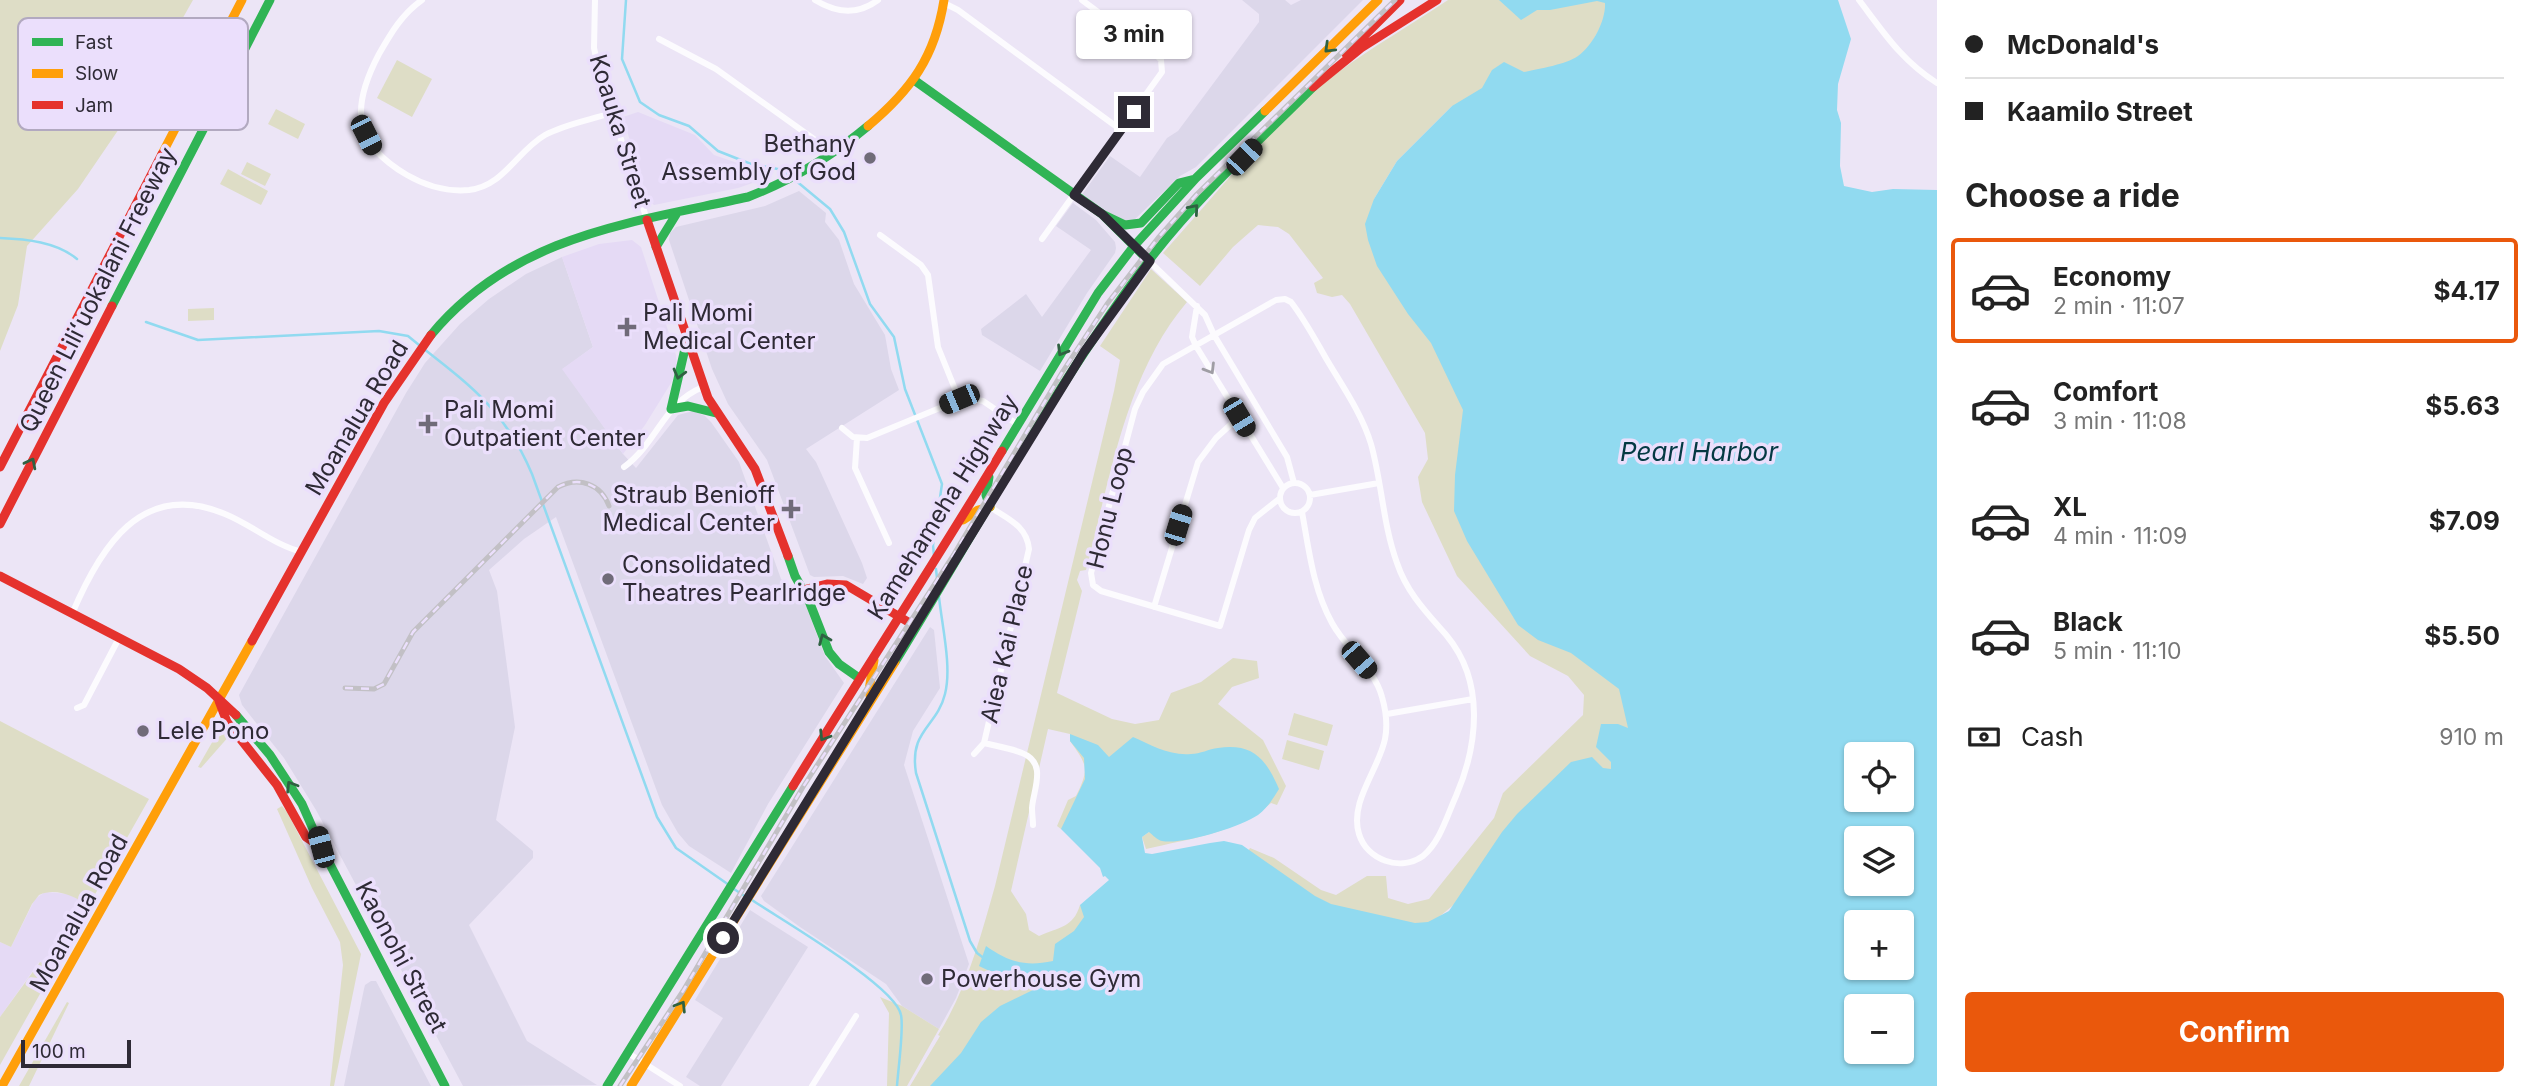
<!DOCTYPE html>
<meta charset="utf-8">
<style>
:root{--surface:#fff;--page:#f2f2f2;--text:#222;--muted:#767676;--line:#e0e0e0;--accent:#ea580c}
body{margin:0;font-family:Inter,sans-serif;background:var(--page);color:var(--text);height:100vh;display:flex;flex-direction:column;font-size:26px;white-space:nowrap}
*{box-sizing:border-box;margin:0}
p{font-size:23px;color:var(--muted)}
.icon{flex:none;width:38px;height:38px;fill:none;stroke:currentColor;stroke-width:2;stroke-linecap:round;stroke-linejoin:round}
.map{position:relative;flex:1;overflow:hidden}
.sheet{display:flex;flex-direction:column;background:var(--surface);width:595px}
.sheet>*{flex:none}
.top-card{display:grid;align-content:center;height:154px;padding:0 28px;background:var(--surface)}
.tools{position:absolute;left:1844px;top:742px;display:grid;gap:14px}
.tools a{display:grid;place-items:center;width:70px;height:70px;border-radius:7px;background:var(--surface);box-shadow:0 2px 5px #0004;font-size:35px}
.scale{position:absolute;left:21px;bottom:18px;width:110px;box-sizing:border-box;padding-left:7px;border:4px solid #2e2a35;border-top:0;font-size:19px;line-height:24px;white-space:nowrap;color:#2e2a35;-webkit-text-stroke:5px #ebdffc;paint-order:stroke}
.end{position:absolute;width:32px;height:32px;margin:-16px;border:9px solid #2e2a35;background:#fff;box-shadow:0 0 0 4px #fff}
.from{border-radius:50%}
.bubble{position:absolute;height:49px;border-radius:7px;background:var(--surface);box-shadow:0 2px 5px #0004;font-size:23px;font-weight:700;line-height:49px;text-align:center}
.car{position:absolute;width:21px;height:42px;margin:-21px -10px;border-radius:9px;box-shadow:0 0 5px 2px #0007;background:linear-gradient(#222 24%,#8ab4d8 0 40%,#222 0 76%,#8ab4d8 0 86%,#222 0)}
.top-card b{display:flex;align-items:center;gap:24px;height:66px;font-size:26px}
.top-card b+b{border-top:2px solid var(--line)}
.top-card i{width:18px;height:18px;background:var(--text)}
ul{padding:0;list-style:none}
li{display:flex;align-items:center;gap:21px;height:105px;margin:0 14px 10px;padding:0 14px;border:4px solid transparent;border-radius:7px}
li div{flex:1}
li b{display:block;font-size:26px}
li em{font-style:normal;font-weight:700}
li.active{border-color:var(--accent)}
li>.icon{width:63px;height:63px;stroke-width:1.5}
h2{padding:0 28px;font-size:32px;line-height:84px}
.pay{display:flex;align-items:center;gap:18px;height:77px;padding:0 28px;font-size:26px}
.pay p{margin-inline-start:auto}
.primary-button{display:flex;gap:14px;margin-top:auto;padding:14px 28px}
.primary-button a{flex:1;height:80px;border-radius:7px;background:var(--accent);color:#fff;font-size:28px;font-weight:700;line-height:80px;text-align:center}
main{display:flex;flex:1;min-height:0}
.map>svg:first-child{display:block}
.commercial{fill:#dcd7ea}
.built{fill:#e5daf5}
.green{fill:#deddc6}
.water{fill:#91daf0;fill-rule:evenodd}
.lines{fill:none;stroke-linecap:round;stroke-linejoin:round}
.stream{stroke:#91daf0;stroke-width:2.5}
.street{stroke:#fcfbfe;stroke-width:6}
.fast{stroke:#30b455;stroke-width:9}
.slow{stroke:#ff9f0a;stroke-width:9}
.jam{stroke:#e5322d;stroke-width:9}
.rail-casing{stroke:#c2c0c5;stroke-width:5}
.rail{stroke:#ebdffc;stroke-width:2.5;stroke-dasharray:8;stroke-linecap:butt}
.oneway{stroke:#2f6142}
.oneway2{stroke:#9f9da4}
.route{stroke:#2e2a35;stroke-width:9}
.poi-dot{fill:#706b79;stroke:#ebdffc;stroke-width:2.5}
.labels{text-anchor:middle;stroke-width:7;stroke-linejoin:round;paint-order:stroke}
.street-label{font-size:24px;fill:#2e2a35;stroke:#ebdffc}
.poi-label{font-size:24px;fill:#2e2a35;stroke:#ebdffc;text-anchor:start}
.water-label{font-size:26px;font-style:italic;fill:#043943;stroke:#ebdffc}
.key{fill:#ebdffc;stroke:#b2a9c0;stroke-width:2}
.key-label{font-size:19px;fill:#2e2a35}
</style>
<main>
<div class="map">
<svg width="1937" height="1086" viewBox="0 0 1937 1086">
<rect width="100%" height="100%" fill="#ece5f6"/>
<path class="commercial" d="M 1242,0 L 1285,0 L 1291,5 L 1301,0 L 1363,0 L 1196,167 L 1180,176 L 1133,221 L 1122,223 L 1081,196 L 1110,156 L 1140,177 L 1167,138 L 1178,131 L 1259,22 L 1259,14 Z
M 799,191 L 826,213 L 825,222 L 839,240 L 854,284 L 885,335 L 891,369 L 899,390 L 806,449 L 816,462 L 862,563 L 867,578 L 863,584 L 843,576 L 814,577 L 810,575 L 767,460 L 728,404 L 712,369 L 669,240 L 670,233 L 676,227 L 765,206 Z
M 1073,203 L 1096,220 L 1115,242 L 1116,248 L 1115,253 L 1087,293 L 1040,371 L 982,335 L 981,329 L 1026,294 L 1042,317 L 1091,250 L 1056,226 Z
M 562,257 L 593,347 L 563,369 L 623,454 L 636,468 L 678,415 L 693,411 L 705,416 L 711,422 L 739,462 L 781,579 L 804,601 L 825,656 L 844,683 L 768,804 L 731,873 L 689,846 L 678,833 L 662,805 L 556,517 L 524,539 L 489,570 L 497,591 L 515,727 L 496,820 L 533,851 L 533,858 L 469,925 L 527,1041 L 597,1085 L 463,1086 L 316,810 L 284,758 L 242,705 L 239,695 L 406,393 L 425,363 L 460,324 L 489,299 L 526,274 Z
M 930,627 L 934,630 L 940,688 L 913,731 L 904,765 L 969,964 L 956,998 L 939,1029 L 902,1006 L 886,984 L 800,927 L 764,901 L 761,896 Z
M 750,910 L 808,947 L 721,1086 L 700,1086 L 686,1077 L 723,1018 L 695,1000 Z
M 371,981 L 376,981 L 431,1086 L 344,1086 L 364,989 L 365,985 Z"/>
<path class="built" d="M 638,112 L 695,135 L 714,155 L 755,169 L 770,177 L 738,188 L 654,205 L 647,199 L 623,117 Z
M 632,240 L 641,247 L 676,355 L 677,368 L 671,383 L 645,425 L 623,454 L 562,369 L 593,347 L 562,257 L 599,244 Z
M 45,892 L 69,894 L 89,905 L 54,969 L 39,962 L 0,1017 L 0,942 L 11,947 L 35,899 Z"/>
<path class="green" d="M 0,0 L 193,0 L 125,120 L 78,189 L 27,246 L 18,305 L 0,351 Z
M 1448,0 L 1616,0 L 1584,56 L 1462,110 L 1452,106 L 1397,161 L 1374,199 L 1439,337 L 1562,641 L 1638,693 L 1620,766 L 1427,927 L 1328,908 L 1244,857 L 1250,848 L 1274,858 L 1321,890 L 1336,895 L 1367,876 L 1386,876 L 1388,898 L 1408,904 L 1429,899 L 1494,818 L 1503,793 L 1583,715 L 1584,695 L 1568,676 L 1530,656 L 1457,576 L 1422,502 L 1418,477 L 1428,459 L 1425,433 L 1350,304 L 1342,295 L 1332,297 L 1317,293 L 1314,283 L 1323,278 L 1289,234 L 1278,227 L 1258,225 L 1233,247 L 1200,286 L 1163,253 C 1218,192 1271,123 1337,73 C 1372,47 1411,25 1448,0 Z
M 397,60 L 432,79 L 412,117 L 377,98 Z
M 276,109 L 305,124 L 298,139 L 268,124 Z
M 247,162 L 271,174 L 265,186 L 241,174 Z
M 228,169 L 268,191 L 261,205 L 220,184 Z
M 1151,269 L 1187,302 C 1125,375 1110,480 1086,570 L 1080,571 L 1077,580 L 1082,591 L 1057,693 L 1112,719 L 1135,724 L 1159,720 L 1171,693 L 1201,682 L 1233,658 L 1257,661 L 1259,678 L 1232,687 L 1218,704 L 1263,740 L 1286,786 L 1277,805 L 1271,803 C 1238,833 1188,839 1146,849 L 1142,837 L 1149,832 L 1205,826 L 1061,829 L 1057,826 L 1068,800 L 1076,796 C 1090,768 1087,765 1070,741 L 1070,734 L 1048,729 L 1011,891 L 1026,914 L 1029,930 L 1039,936 C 1059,927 1073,928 1080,905 L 1089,904 L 1092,917 L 1062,964 L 1031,983 L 1035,989 L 935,1086 L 910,1086 L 940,1036 L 938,1035 C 966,991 981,936 995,886 L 1114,391 L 1120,360 L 1100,346 Z
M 214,308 L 214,320 L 188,321 L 188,309 Z
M 1294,713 L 1333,725 L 1327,746 L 1288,735 Z
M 0,721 L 149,799 L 89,905 C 74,897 57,887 39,895 L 32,904 L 11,947 L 0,942 Z
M 224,734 L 230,735 L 201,768 L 198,767 L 214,739 Z
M 1287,740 L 1324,751 L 1319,770 L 1282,759 Z
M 282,806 L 287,812 L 361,954 L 334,1086 L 330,1086 L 343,965 L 340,942 L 312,888 L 277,809 Z
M 40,962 L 54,969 L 0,1065 L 0,1017 Z
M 880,997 L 902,1006 L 939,1029 L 907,1086 L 887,1086 L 889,1013 Z
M 67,1002 L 69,1003 L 29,1086 L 19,1086 Z"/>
<path class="water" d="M 1499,0 L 1838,0 L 1851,39 L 1838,84 L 1837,110 L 1841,123 L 1840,166 L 1844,186 L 1872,192 L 1893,189 L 1937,190 L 1937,1086 L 930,1086 L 961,1053 L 981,1022 L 1000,1006 L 1035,989 C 1028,980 993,974 979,966 L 986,946 C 1009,962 1025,967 1053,961 L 1055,944 L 1074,931 L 1084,917 L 1080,905 L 1109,880 L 1105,876 L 1103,877 L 1100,868 L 1061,829 L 1085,779 L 1084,758 L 1070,741 L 1070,734 L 1098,745 L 1109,757 L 1133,737 C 1151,745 1170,756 1191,754 C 1200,754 1209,749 1218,748 C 1253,743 1266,759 1279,789 C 1273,799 1267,808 1258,815 C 1240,827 1183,845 1162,841 C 1157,840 1153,835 1149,832 L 1142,837 L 1145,853 L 1152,854 L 1210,843 L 1224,841 L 1242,845 L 1315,896 L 1331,904 L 1415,923 L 1428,922 L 1449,911 L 1502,832 L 1517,814 L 1571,762 L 1592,757 L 1603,768 L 1611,769 L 1611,762 L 1596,747 L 1601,724 L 1618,724 L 1628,728 L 1619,689 L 1571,653 L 1538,640 L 1518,625 L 1467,541 L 1454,511 L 1455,475 L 1463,410 L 1431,343 L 1408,314 L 1377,266 L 1368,240 L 1365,224 L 1374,199 L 1397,161 L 1452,106 L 1482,88 L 1492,70 L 1504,62 L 1524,72 C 1539,69 1567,64 1578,56 C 1593,45 1606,20 1605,3 L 1597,1 L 1550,10 L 1537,10 L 1521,20 ZM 1857,754 L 1902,754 L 1902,800 L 1857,800 ZM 1857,838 L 1902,838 L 1902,884 L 1857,884 ZM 1857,922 L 1902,922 L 1902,968 L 1857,968 ZM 1857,1006 L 1902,1006 L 1902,1052 L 1857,1052 Z"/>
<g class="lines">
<path class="stream" d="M 626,0 L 622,59 L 640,102 L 659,115 L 689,126 L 718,151 L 751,164 L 783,170 L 830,209 L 844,232 L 870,304 L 894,337 L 905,389 L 942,484 L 933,545 L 934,556
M 0,238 C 26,239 57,242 77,259
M 146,322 L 198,340 L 379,331 L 408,336 L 419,345
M 424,349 C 474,388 507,414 532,474 L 657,817 L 676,848 L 729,885
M 936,569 L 938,587
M 939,597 C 942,626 952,667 945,694 C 937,727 909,730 916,773 L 970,941 L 977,953 L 985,959
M 734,889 L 746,897
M 752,900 C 780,919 896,986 901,1015 C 904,1029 898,1070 897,1086"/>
<path class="street" d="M 422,0 C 402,14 391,33 379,54 C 351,107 352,143 407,175 C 426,186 447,192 469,190 C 504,186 517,151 545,135 C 565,124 590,120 611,113
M 595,0 L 594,48 L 599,71 L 647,220
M 815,0 C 836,13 858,15 878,0
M 1859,0 C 1884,33 1902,61 1937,83
M 944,3 L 958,10 L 1121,130
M 659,39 L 716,69 L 832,152
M 880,235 L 921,265 L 928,275 L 938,347 L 959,399
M 1042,239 L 1162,72 L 1161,60 L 1157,56 L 1082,0
M 1149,261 L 1205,315 L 1214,335 L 1287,457 L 1294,483
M 1197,306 L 1192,337 L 1196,346 L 1283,488
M 842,428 L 853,437 L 867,438 L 964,398 L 983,401 L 1017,424
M 857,438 L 855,468 L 889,543
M 624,467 C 658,442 663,403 703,387
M1280 498a15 15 0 1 1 30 0a15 15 0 1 1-30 0Z
M 1310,495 L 1379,483
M 1279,499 L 1255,518 L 1249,530 L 1220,626 L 1101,591 L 1093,585 L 1091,573 L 1135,409 L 1143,392 L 1163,364 L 1276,300 L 1285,299 L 1291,302 C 1305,320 1316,341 1327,360 C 1343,387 1362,414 1371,444 C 1382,483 1383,525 1397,563 C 1407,593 1427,613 1447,636 C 1485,682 1478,745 1456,796 C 1447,816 1440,842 1423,856 C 1400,872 1367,860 1359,834 C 1349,802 1379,769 1385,739 C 1388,724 1386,711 1382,697 C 1375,669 1346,649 1332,623 C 1313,589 1309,550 1302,512
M 1154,607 L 1198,462 L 1216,438 L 1239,417
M 72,614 C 100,548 141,479 225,514 C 252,525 274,545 302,552
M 77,708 L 84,705 L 119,638
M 1387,714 L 1473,699
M 984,743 C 996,746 1010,748 1022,753 C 1048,763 1033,790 1032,808 C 1032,814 1033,820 1033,825
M 974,754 L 984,743 L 1029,549 C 1027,526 1008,519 990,507
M 628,1053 L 680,1086
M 812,1086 L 856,1016"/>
<path class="fast" d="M 914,80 L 1102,214 L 1149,261
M 1102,214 L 1125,225 L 1141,223 L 1179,183 L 1195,179
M 656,247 L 677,213
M 112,306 L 270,0
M 431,335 C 514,235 630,223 748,197 C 792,180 832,156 868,126
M 687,340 L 671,409 L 688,406 L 716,413
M 1002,451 L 1098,293 L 1134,246 L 1196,178 L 1265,111
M 989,477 L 986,495 L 990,507
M 788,556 L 795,576 L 809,601 L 829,652 L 839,664 L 859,678
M 895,662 C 977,528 1053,389 1147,263 C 1197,197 1260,140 1318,82
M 236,715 L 270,755 L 302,804 L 321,847 L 445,1086
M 607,1086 L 793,786"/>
<path class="slow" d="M 1265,111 L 1378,0
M 868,126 C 911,90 935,57 944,0
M 162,154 L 242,0
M 963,520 L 978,510 L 990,507
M 871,700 L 869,690 L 874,660
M 2,1086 L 252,641
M 631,1086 L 895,662"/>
<path class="jam" d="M 1346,54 L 1400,0
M 1313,87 L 1361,48 L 1437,0
M 647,220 L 708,398 L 755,469 L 788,556
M 0,467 L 162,154
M 0,524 L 112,306
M 0,576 L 179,669 L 207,688 L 236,715
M 803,590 L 827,584 L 846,585 L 915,626
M 252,641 L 384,403 L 431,335
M 219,701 L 227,722 L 277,785 L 306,837 L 321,847
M 793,786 C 862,674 934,564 1002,451"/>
<defs>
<path id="rail" d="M 345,688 L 374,689 L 384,684 L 413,632 L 558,487 C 579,476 601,484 609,506
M 620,1086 L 683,991 L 803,787 L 954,554 L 1063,371 L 1107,304 L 1158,238 L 1197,194 L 1395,0"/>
</defs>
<use href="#rail" class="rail-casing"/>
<use href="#rail" class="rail"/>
</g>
<defs><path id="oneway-chevron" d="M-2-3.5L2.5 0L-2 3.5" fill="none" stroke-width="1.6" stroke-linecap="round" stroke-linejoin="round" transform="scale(1.75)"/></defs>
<g class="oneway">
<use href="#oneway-chevron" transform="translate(1329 48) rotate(136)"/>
<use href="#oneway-chevron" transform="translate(1194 209) rotate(-49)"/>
<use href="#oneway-chevron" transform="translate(1062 351) rotate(121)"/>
<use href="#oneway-chevron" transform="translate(679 374) rotate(105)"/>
<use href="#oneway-chevron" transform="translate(31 463) rotate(-63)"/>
<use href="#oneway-chevron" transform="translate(824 639) rotate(-112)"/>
<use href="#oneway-chevron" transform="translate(824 736) rotate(122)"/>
<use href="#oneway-chevron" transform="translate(291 786) rotate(-122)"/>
<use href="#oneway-chevron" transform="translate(681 1006) rotate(-58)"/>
</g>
<use class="oneway2" href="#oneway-chevron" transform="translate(1210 369) rotate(59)"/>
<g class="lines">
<path class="route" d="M 723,938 L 1084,352 L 1150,261 L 1102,214 L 1074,195 L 1134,112"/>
</g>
<g class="poi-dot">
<circle cx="870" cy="158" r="7"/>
<path d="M623.5 316.5h7v7h7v7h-7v7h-7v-7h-7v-7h7z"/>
<path d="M424.5 413.5h7v7h7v7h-7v7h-7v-7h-7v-7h7z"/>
<path d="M787.5 498.5h7v7h7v7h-7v7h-7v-7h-7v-7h7z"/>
<circle cx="608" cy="579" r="7"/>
<circle cx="143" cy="731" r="7"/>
<circle cx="927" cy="979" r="7"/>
</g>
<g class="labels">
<g class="street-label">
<text transform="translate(620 131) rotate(73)" y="8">Koauka Street</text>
<text transform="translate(98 290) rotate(-63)" y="8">Queen Liliʻuokalani Freeway</text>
<text transform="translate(357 418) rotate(-59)" y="8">Moanalua Road</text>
<text transform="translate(943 507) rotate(-58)" y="8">Kamehameha Highway</text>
<text transform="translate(1110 508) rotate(-76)" y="8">Honu Loop</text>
<text transform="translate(1007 644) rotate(-77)" y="8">Aiea Kai Place</text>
<text transform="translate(79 913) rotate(-61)" y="8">Moanalua Road</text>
<text transform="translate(401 957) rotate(62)" y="8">Kaonohi Street</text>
</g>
<g class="poi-label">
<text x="856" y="152" text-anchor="end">Bethany<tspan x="856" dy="28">Assembly of God</tspan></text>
<text x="643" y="321">Pali Momi<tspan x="643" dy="28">Medical Center</tspan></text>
<text x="444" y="418">Pali Momi<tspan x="444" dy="28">Outpatient Center</tspan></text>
<text x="775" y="503" text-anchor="end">Straub Benioff<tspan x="775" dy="28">Medical Center</tspan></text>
<text x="622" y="573">Consolidated<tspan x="622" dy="28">Theatres Pearlridge</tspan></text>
<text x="157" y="739">Lele Pono</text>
<text x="941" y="987">Powerhouse Gym</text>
</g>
<g class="water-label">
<text x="1699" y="461">Pearl Harbor</text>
</g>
</g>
<rect x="18" y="18" width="230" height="112" rx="10" class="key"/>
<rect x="32" y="38" width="31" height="8" fill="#30b455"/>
<rect x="32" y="69" width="31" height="9" fill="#ff9f0a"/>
<rect x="32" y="101" width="31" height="8" fill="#e5322d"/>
<g class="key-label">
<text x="75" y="49">Fast</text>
<text x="75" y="80">Slow</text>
<text x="75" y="112">Jam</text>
</g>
</svg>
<div class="tools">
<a><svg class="icon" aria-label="locate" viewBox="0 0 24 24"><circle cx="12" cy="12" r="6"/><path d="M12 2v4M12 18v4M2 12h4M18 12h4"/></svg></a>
<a><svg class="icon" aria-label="layers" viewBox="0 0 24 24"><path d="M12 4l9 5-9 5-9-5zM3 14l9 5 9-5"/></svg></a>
<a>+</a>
<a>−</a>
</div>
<div class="scale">100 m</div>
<i class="end from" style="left:723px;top:938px"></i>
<i class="end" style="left:1134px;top:112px"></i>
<div class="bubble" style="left:1076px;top:10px;width:116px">3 min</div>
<i class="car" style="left:366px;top:135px;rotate:153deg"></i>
<i class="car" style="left:1244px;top:157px;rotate:44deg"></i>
<i class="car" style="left:959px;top:399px;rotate:247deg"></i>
<i class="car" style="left:1239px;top:417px;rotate:149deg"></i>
<i class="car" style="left:1178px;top:525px;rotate:17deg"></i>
<i class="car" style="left:1359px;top:660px;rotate:139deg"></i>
<i class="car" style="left:321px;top:847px;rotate:345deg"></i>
</div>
<section class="sheet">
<div class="top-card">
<b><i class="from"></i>McDonald's</b>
<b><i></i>Kaamilo Street</b>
</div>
<h2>Choose a ride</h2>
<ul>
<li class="active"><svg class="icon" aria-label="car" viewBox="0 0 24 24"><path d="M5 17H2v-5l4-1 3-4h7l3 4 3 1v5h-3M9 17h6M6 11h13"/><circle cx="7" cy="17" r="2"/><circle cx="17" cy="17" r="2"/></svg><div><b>Economy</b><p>2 min · 11:07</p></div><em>$4.17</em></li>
<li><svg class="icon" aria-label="car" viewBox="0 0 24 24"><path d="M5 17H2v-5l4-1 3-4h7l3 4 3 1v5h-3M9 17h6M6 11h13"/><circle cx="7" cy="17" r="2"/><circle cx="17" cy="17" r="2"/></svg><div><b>Comfort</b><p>3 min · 11:08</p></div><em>$5.63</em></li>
<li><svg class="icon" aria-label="car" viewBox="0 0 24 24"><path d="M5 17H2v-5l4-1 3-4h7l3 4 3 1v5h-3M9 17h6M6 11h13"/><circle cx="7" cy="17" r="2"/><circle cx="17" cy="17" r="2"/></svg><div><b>XL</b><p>4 min · 11:09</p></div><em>$7.09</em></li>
<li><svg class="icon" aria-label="car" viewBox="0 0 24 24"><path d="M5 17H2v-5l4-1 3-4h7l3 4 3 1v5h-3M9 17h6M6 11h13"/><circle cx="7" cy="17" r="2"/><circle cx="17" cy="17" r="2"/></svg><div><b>Black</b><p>5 min · 11:10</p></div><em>$5.50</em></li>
</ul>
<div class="pay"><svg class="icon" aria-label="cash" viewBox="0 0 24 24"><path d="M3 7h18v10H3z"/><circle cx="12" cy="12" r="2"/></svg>Cash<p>910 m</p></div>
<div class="primary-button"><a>Confirm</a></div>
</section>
</main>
